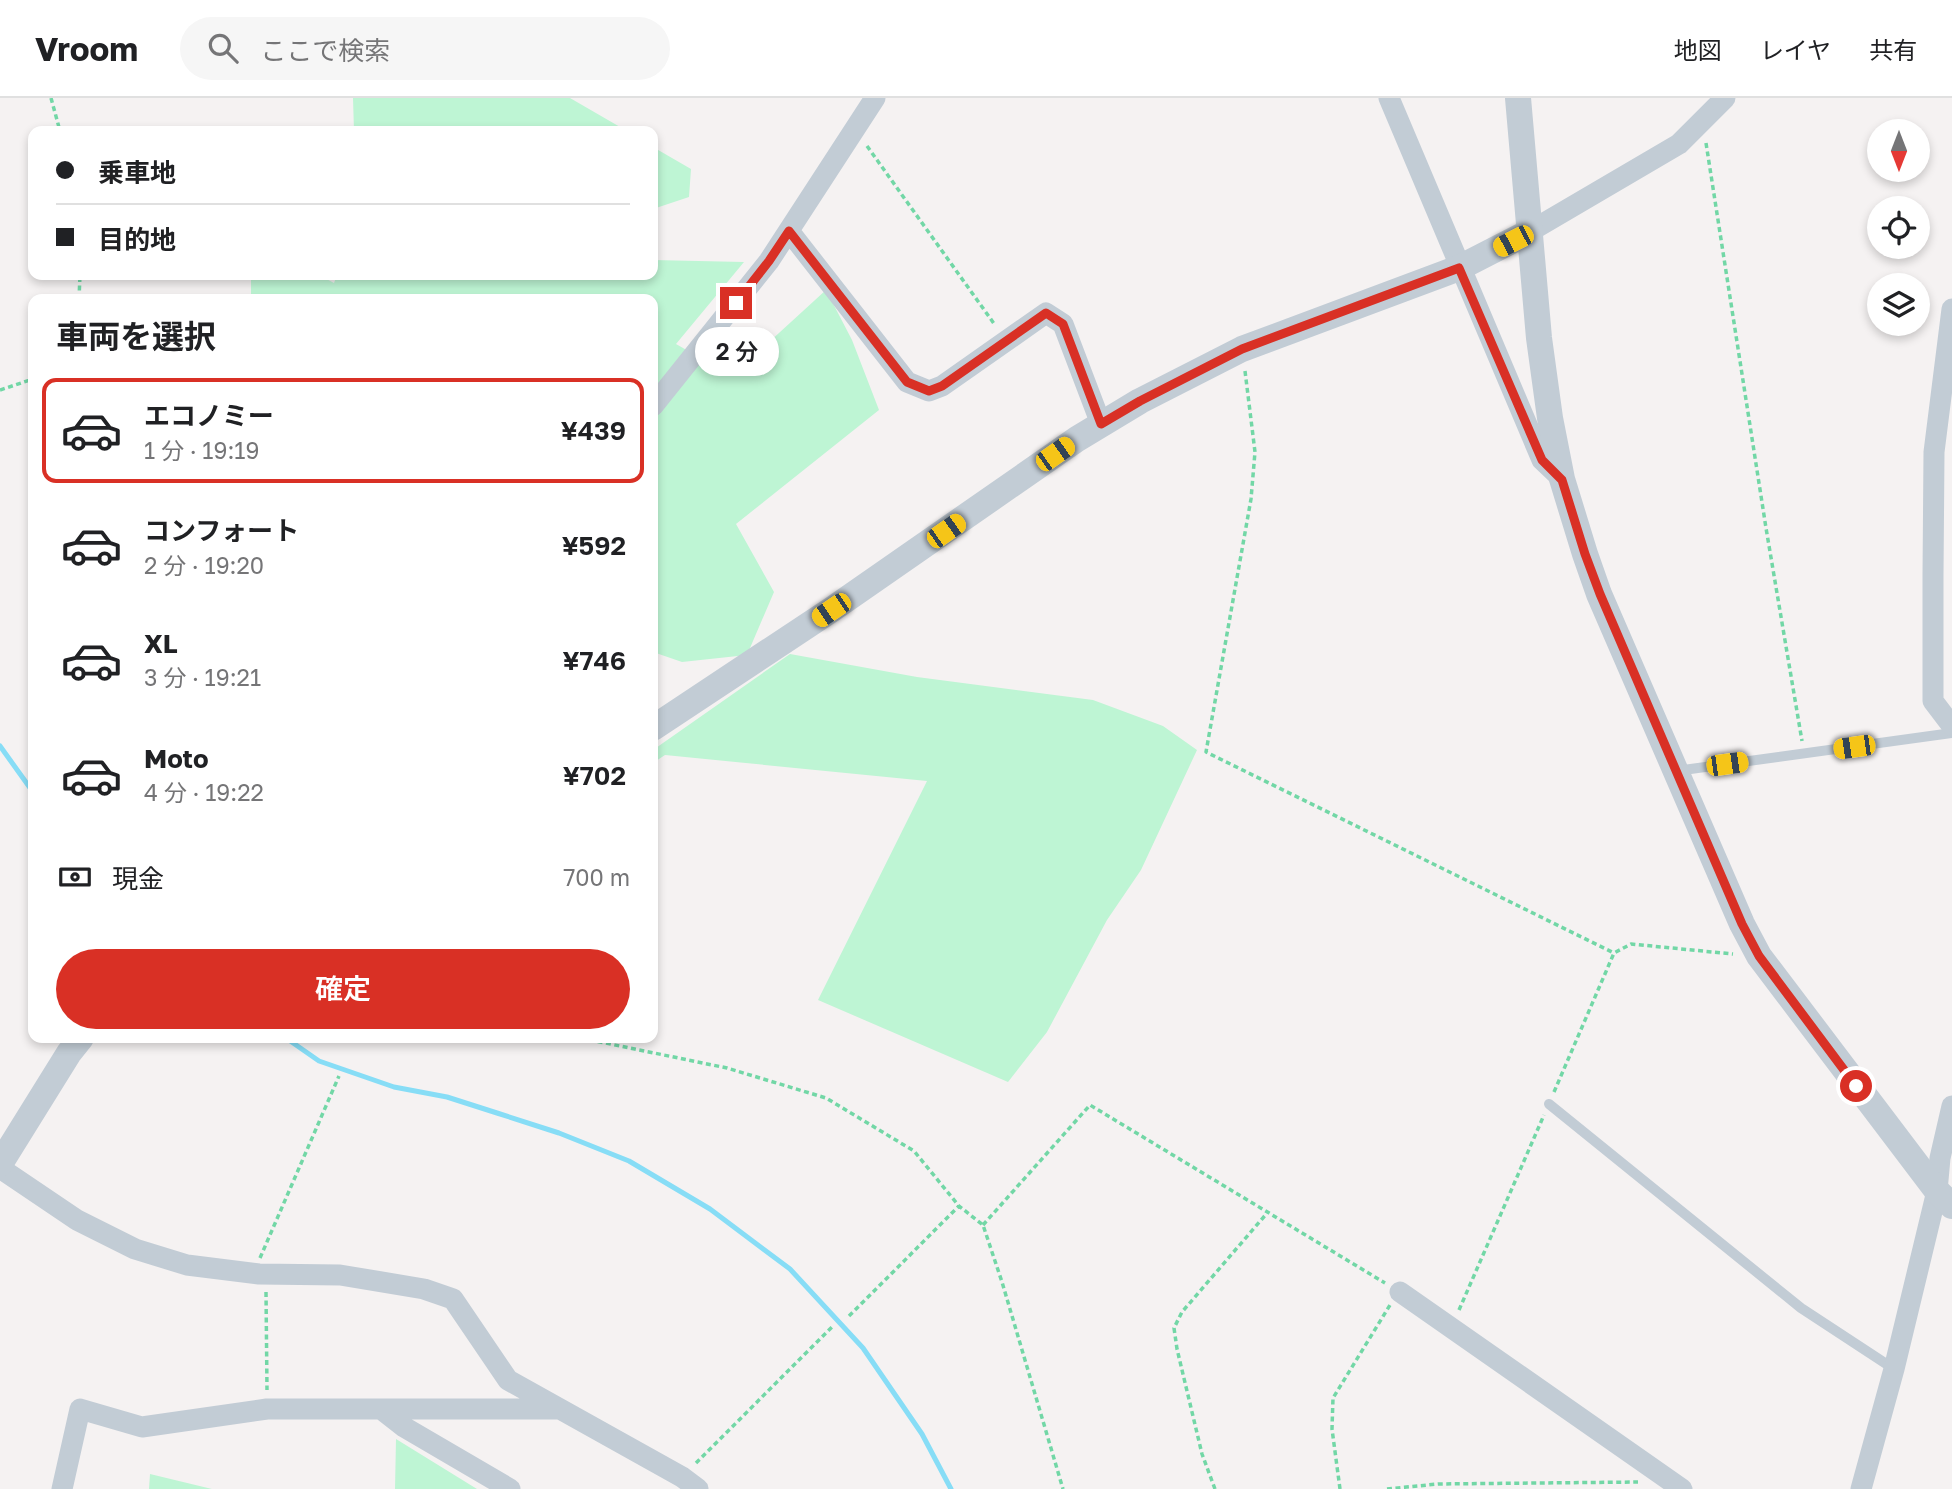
<!DOCTYPE html>
<html lang="ja">
<meta charset="utf-8">
<style>
:root{--surface:#fff;--page:#f6f6f6;--text:#202124;--muted:#757577;--line:#e0e0e0;--accent:#d93025}
body{margin:0;font-family:"Golos Text","Noto Sans JP",sans-serif;background:var(--page);color:var(--text);height:100vh;display:flex;flex-direction:column;font-size:26px;white-space:nowrap}
*{box-sizing:border-box;margin:0}
p{font-size:23px;color:var(--muted)}
.icon{flex:none;width:38px;height:38px;fill:none;stroke:currentColor;stroke-width:2;stroke-linecap:round;stroke-linejoin:round}
.map{position:relative;flex:1;overflow:hidden}
.sheet{position:absolute;left:28px;top:196px;width:630px;height:749px;display:flex;flex-direction:column;background:var(--surface);border-radius:14px;box-shadow:0 4px 10px #0003}
.sheet>*{flex:none}
.hud{position:absolute;left:28px;top:28px;width:630px;height:154px;border-radius:14px;box-shadow:0 4px 10px #0003;display:grid;align-content:center;height:154px;padding:0 28px;background:var(--surface)}
.needle{width:46px;rotate:180deg}
.controls{position:absolute;left:1867px;top:21px;display:grid;gap:14px}
.controls a{display:grid;place-items:center;width:63px;height:63px;border-radius:50%;background:var(--surface);box-shadow:0 4px 10px #0003;font-size:35px}
.end{position:absolute;width:32px;height:32px;margin:-16px;border:9px solid #d93025;background:#fff;box-shadow:0 0 0 4px #fff}
.from{border-radius:50%}
.bubble{position:absolute;height:49px;border-radius:24px;background:var(--surface);box-shadow:0 4px 10px #0003;font-size:23px;font-weight:600;line-height:49px;text-align:center}
.car{position:absolute;width:21px;height:42px;margin:-21px -10px;border-radius:9px;box-shadow:0 0 5px 2px #0007;background:linear-gradient(#f5c518 24%,#345 0 40%,#f5c518 0 76%,#345 0 86%,#f5c518 0)}
.hud b{display:flex;align-items:center;gap:24px;height:66px;font-size:26px}
.hud b+b{border-top:2px solid var(--line)}
.hud i{width:18px;height:18px;background:var(--text)}
ul{padding:0;list-style:none}
li{display:flex;align-items:center;gap:21px;height:105px;margin:0 14px 10px;padding:0 14px;border:4px solid transparent;border-radius:14px}
li div{flex:1}
li b{display:block;font-size:26px}
li em{font-style:normal;font-weight:600}
li.current{border-color:var(--accent)}
li>.icon{width:63px;height:63px;stroke-width:1.5}
h2{padding:0 28px;font-size:32px;line-height:84px}
.pay{display:flex;align-items:center;gap:18px;height:77px;padding:0 28px;font-size:26px}
.pay p{margin-inline-start:auto}
.primary-button{display:flex;gap:14px;margin-top:auto;padding:14px 28px}
.primary-button a{flex:1;height:80px;border-radius:42px;background:var(--accent);color:#fff;font-size:28px;font-weight:600;line-height:80px;text-align:center}
header{display:flex;align-items:center;gap:42px;box-sizing:border-box;height:98px;padding:0 35px;background:var(--surface);border-bottom:2px solid var(--line)}
header strong{font-size:33px}
nav{display:flex;gap:38px;margin-inline-start:auto;font-size:24px}
.search{width:490px;height:63px;background:var(--page);display:flex;align-items:center;gap:18px;box-sizing:border-box;padding:0 24px;border-radius:38px;color:var(--muted);font-size:26px}
.map>svg:first-child{display:block}
.green{fill:#bef5d4}
.lines{fill:none;stroke-linecap:round;stroke-linejoin:round}
.stream{stroke:#87ddf6;stroke-width:5}
.path{stroke:#72d7a6;stroke-width:3.5;stroke-dasharray:5 3.5;stroke-linecap:butt}
.service{stroke:#c2ccd5;stroke-width:10}
.minor{stroke:#c2ccd5;stroke-width:21}
.tertiary{stroke:#c2ccd5;stroke-width:26}
.route{stroke:#d93025;stroke-width:9}
</style>
<header>
<strong>Vroom</strong>
<div class="search"><svg class="icon" aria-label="search" viewBox="0 0 24 24"><circle cx="10" cy="10" r="6"/><path d="M15 15l6 6"/></svg>ここで検索</div>
<nav><a>地図</a><a>レイヤ</a><a>共有</a></nav>
</header>
<div class="map">
<svg width="1952" height="1391" viewBox="0 0 1952 1391">
<rect width="100%" height="100%" fill="#f5f2f2"/>
<path class="green" d="M 353,0 L 570,0 L 627,33 L 354,33 Z
M 653,49 L 691,71 L 689,99 L 653,111 Z
M 653,162 L 744,164 L 676,246 L 732,278 L 826,192 L 852,242 L 879,312 L 736,426 L 774,494 L 747,557 L 682,564 L 653,554 L 653,201 L 251,201 L 251,177 L 319,177 L 334,185 L 337,177 L 653,177 Z
M 790,556 L 917,579 L 1093,602 L 1163,628 L 1197,652 L 1141,772 L 1107,822 L 1047,934 L 1008,984 L 818,902 L 927,683 L 665,657 L 653,665 L 653,652 Z
M 396,1341 L 477,1391 L 395,1391 Z
M 150,1376 L 212,1391 L 149,1391 Z"/>
<g class="lines">
<path class="stream" d="M 0,648 L 33,694
M 286,940 L 319,963 L 394,989 L 447,999 L 497,1015 L 559,1035 L 629,1063 L 710,1111 L 790,1171 L 863,1250 L 922,1336 L 951,1391"/>
<path class="path" d="M 51,0 L 60,33
M 1706,45 L 1766,430 L 1802,643
M 867,48 L 995,227
M 79,201 L 80,177
M 1245,273 L 1255,354 L 1251,401 L 1206,654 L 1614,855
M 0,292 L 33,281
M 581,940 L 727,970 L 826,1000 L 914,1053 L 959,1108 L 983,1127 L 1002,1184 L 1063,1391
M 1554,994 L 1614,855 L 1631,846 L 1733,856
M 983,1127 L 1090,1007 L 1385,1185
M 260,1160 L 339,978
M 266,1194 L 267,1292
M 1459,1212 L 1544,1017
M 849,1218 L 959,1108
M 696,1365 L 832,1229
M 1215,1391 L 1202,1356 L 1177,1251 L 1174,1230 L 1182,1214 L 1268,1114
M 1340,1391 L 1332,1331 L 1333,1300 L 1390,1207
M 1387,1391 L 1438,1386 L 1638,1384"/>
<path class="service" d="M 1676,673 L 1952,635
M 1549,1006 L 1801,1210 L 1894,1271"/>
<path class="minor" d="M 1389,0 L 1542,362 L 1562,381
M 789,133 L 907,284 L 929,293 L 942,288 L 1046,215 L 1063,226 L 1101,326
M 1529,134 L 1679,46 L 1725,0
M 1952,211 L 1934,354 L 1933,477 L 1933,603 L 1952,628
M 653,308 L 769,163 L 875,0
M 0,1070 L 77,1122 L 135,1151 L 187,1167 L 259,1176 L 340,1177 L 424,1191 L 453,1201 L 508,1282 L 682,1379 L 698,1391
M 1400,1194 L 1682,1391
M 381,1311 L 404,1329 L 510,1391
M 62,1391 L 80,1311 L 142,1329 L 267,1311 L 556,1311
M 1861,1391 L 1894,1271 L 1937,1093 L 1940,1060 L 1952,1008"/>
<path class="tertiary" d="M 1518,0 L 1539,240 L 1550,320 L 1562,381 L 1585,456 L 1599,496 L 1742,826 L 1759,858 L 1937,1093 L 1952,1108
M 653,630 L 831,512 L 1077,341 L 1140,303 L 1242,251 L 1459,170 L 1529,134
M 0,1066 L 69,955 L 81,940"/>
</g>
<g class="lines">
<path class="route" d="M 736,205 L 769,163 L 789,133 L 907,284 L 929,293 L 942,288 L 1046,215 L 1063,226 L 1101,326 L 1140,303 L 1242,251 L 1459,170 L 1542,362 L 1562,382 L 1585,456 L 1600,496 L 1742,826 L 1759,858 L 1856,988"/>
</g>
</svg>
<div class="controls">
<a><svg class="needle" viewBox="-14 -14 28 28"><path d="M0-13l5 13h-10z" fill="#e53935"/><path d="M0 13l5-13h-10z" fill="#757577"/></svg></a>
<a><svg class="icon" aria-label="locate" viewBox="0 0 24 24"><circle cx="12" cy="12" r="6"/><path d="M12 2v4M12 18v4M2 12h4M18 12h4"/></svg></a>
<a><svg class="icon" aria-label="layers" viewBox="0 0 24 24"><path d="M12 4l9 5-9 5-9-5zM3 14l9 5 9-5"/></svg></a>
</div>
<i class="end from" style="left:1856px;top:988px"></i>
<i class="end" style="left:736px;top:205px"></i>
<div class="bubble" style="left:695px;top:229px;width:84px">2 分</div>
<i class="car" style="left:1513px;top:143px;rotate:243deg"></i>
<i class="car" style="left:1055px;top:356px;rotate:55deg"></i>
<i class="car" style="left:946px;top:433px;rotate:55deg"></i>
<i class="car" style="left:831px;top:512px;rotate:236deg"></i>
<i class="car" style="left:1854px;top:649px;rotate:262deg"></i>
<i class="car" style="left:1727px;top:666px;rotate:82deg"></i>
<div class="hud">
<b><i class="from"></i>乗車地</b>
<b><i></i>目的地</b>
</div>
<section class="sheet">
<h2>車両を選択</h2>
<ul>
<li class="current"><svg class="icon" aria-label="car" viewBox="0 0 24 24"><path d="M5 17H2v-5l4-1 3-4h7l3 4 3 1v5h-3M9 17h6M6 11h13"/><circle cx="7" cy="17" r="2"/><circle cx="17" cy="17" r="2"/></svg><div><b>エコノミー</b><p>1 分 · 19:19</p></div><em>¥439</em></li>
<li><svg class="icon" aria-label="car" viewBox="0 0 24 24"><path d="M5 17H2v-5l4-1 3-4h7l3 4 3 1v5h-3M9 17h6M6 11h13"/><circle cx="7" cy="17" r="2"/><circle cx="17" cy="17" r="2"/></svg><div><b>コンフォート</b><p>2 分 · 19:20</p></div><em>¥592</em></li>
<li><svg class="icon" aria-label="car" viewBox="0 0 24 24"><path d="M5 17H2v-5l4-1 3-4h7l3 4 3 1v5h-3M9 17h6M6 11h13"/><circle cx="7" cy="17" r="2"/><circle cx="17" cy="17" r="2"/></svg><div><b>XL</b><p>3 分 · 19:21</p></div><em>¥746</em></li>
<li><svg class="icon" aria-label="car" viewBox="0 0 24 24"><path d="M5 17H2v-5l4-1 3-4h7l3 4 3 1v5h-3M9 17h6M6 11h13"/><circle cx="7" cy="17" r="2"/><circle cx="17" cy="17" r="2"/></svg><div><b>Moto</b><p>4 分 · 19:22</p></div><em>¥702</em></li>
</ul>
<div class="pay"><svg class="icon" aria-label="cash" viewBox="0 0 24 24"><path d="M3 7h18v10H3z"/><circle cx="12" cy="12" r="2"/></svg>現金<p>700 m</p></div>
<div class="primary-button"><a>確定</a></div>
</section>
</div>
